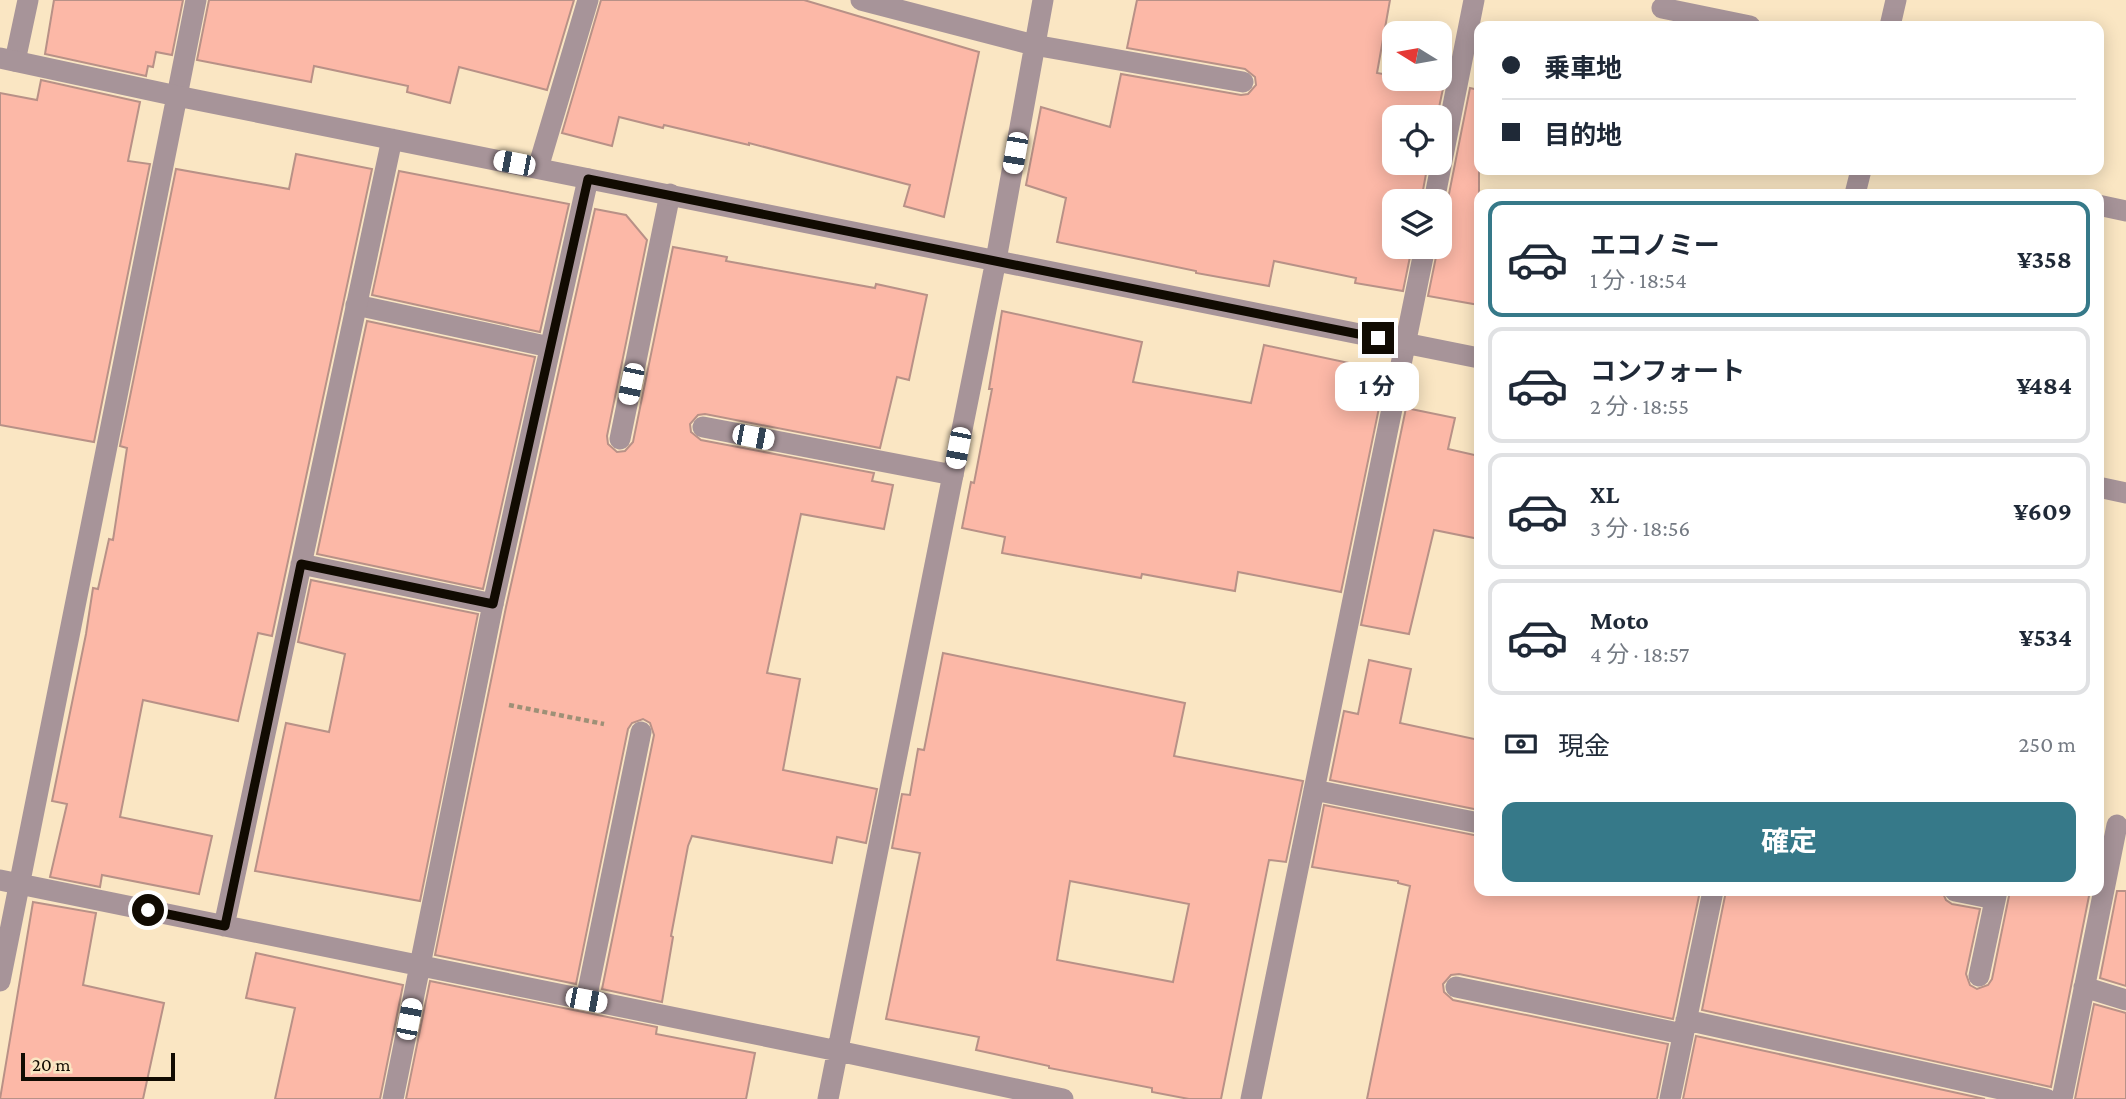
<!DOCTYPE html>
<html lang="ja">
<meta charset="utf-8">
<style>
:root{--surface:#fff;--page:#f2f2f3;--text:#1f2937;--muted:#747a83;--line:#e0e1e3;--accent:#367989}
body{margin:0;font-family:"Crimson Pro","Noto Sans JP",serif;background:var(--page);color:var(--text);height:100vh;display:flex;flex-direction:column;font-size:26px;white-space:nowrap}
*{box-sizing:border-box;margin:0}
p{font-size:23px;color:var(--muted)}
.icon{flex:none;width:38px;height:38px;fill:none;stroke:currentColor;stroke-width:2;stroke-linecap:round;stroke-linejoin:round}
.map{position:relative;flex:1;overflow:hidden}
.side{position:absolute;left:1474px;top:189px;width:630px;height:707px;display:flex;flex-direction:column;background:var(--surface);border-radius:14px;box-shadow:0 4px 18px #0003}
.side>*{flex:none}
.top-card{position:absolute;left:1474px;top:21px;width:630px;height:154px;border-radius:14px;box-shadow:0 4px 18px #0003;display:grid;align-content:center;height:154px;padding:0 28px;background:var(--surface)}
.needle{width:46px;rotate:281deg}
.buttons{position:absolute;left:1382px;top:21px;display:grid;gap:14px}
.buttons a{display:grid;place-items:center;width:70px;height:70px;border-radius:14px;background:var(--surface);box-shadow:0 4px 18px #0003;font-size:35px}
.scale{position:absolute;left:21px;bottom:18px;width:154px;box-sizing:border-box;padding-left:7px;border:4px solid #110b02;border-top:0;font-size:19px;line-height:24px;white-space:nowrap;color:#110b02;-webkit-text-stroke:5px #fae6c3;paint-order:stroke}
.end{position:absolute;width:32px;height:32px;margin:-16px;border:9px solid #110b02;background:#fff;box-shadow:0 0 0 4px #fff}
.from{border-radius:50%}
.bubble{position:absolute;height:49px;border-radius:14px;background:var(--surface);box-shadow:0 4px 18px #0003;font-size:23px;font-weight:700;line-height:49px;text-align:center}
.car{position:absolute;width:21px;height:42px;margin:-21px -10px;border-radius:9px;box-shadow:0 0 5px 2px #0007;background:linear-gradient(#fff 24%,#345 0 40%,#fff 0 76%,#345 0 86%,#fff 0)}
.top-card b{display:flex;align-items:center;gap:24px;height:66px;font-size:26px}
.top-card b+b{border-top:2px solid var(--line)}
.top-card i{width:18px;height:18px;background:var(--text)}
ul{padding:12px 0 0;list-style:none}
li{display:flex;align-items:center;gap:21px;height:116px;margin:0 14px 10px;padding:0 14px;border:4px solid var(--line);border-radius:14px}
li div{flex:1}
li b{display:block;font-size:26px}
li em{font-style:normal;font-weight:700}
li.current{border-color:var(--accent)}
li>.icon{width:63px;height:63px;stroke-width:1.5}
.pay{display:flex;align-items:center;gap:18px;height:77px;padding:0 28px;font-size:26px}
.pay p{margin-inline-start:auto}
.button{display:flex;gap:14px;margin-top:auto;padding:14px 28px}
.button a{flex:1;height:80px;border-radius:14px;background:var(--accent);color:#fff;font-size:28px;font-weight:700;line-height:80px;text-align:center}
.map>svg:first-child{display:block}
.building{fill:#fcb8a7;stroke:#b89187;stroke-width:2;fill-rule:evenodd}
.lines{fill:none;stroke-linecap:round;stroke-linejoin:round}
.path{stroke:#9e9077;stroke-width:4.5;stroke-dasharray:5 3.5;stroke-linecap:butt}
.lane{stroke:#a79499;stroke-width:21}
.street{stroke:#a79499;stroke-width:21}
.route{stroke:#110b02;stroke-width:9}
</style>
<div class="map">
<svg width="2126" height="1099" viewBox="0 0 2126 1099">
<rect width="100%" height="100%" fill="#fae6c3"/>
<path class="building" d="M 54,0 L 183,0 L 172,55 L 156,52 L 153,67 L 148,66 L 146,76 L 45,54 Z
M 209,0 L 574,0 L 547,90 L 459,67 L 450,103 L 407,92 L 408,86 L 314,66 L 311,82 L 197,60 Z
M 601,0 L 804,0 L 979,52 L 944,217 L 904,206 L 910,185 L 749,143 L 749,145 L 664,125 L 663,128 L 619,117 L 612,146 L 562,133 Z
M 1137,0 L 1390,0 L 1377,73 L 1395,76 L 1395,79 L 1444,84 L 1437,117 L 1395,117 L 1395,163 L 1428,163 L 1421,201 L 1395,201 L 1395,247 L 1412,247 L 1403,291 L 1355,283 L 1356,278 L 1274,261 L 1269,286 L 1196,273 L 1196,271 L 1057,242 L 1066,198 L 1026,185 L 1041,107 L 1110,127 L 1121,74 L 1241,95 L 1248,94 L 1256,85 L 1255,77 L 1245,69 L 1127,48 Z
M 41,80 L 140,102 L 128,161 L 150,164 L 94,442 L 0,425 L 0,93 L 37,100 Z
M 1470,88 L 1479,90 L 1479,305 L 1428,296 L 1438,247 L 1440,247 L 1440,212 L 1447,204 Z
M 296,154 L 372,169 L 272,636 L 258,633 L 238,721 L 143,700 L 120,817 L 212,836 L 199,894 L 102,875 L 100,887 L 50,877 L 67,804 L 52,801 L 86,634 L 93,588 L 98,589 L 109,539 L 113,540 L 127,448 L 120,446 L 176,169 L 289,189 Z
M 399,171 L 569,204 L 540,332 L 372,295 Z
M 595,209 L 626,215 L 647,240 L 607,436 L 608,444 L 617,452 L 625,451 L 633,442 L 673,247 L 727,257 L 726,261 L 875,288 L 876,284 L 927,295 L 909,380 L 897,377 L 880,448 L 705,414 L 698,415 L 690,424 L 691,432 L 701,440 L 874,473 L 872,481 L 893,485 L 884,529 L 801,514 L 767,673 L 800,679 L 783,770 L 877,789 L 866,843 L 837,837 L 832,863 L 692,836 L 688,846 L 671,936 L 673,937 L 662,1002 L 602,989 L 654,735 L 650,723 L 643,719 L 632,723 L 628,729 L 576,984 L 435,955 L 506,607 Z
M 1002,311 L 1142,342 L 1133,382 L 1251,403 L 1264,345 L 1368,367 L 1362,399 L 1380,403 L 1341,592 L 1238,572 L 1235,591 L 1142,574 L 1141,578 L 1002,553 L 1005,537 L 962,528 L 971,482 L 974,483 L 992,389 L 989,389 Z
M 367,321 L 535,357 L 483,589 L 317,554 Z
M 1406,408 L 1455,418 L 1448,449 L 1479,456 L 1479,539 L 1434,530 L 1409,634 L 1361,625 Z
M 311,580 L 478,614 L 420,901 L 255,871 L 286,723 L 329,732 L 345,654 L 298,642 Z
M 943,653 L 1185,703 L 1174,756 L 1303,781 L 1286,862 L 1269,860 L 1221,1099 L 1189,1099 L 1152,1092 L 1152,1088 L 1049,1068 L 1049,1066 L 976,1050 L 979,1037 L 886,1019 L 920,853 L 892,848 L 902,794 L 910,795 L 918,749 L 924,750 ZM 1070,881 L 1189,904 L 1173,982 L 1057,960 Z
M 1369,660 L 1411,669 L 1400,723 L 1479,740 L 1479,810 L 1330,780 L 1344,711 L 1358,714 Z
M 1324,805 L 1479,836 L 1479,891 L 1700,891 L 1673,1019 L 1459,974 L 1451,975 L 1443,984 L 1444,992 L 1453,1000 L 1668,1044 L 1657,1099 L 1367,1099 L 1410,886 L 1398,883 L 1398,881 L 1312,867 Z
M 1726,891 L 1942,891 L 1946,900 L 1952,904 L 1980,909 L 1966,974 L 1970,985 L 1977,989 L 1988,985 L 1992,979 L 2010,891 L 2090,891 L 2051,1087 L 1702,1010 Z
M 2117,891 L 2126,891 L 2126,986 L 2100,978 Z
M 33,902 L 96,913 L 83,985 L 164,1003 L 143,1099 L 0,1099 Z
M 256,953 L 403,985 L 380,1099 L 275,1099 L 295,1008 L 246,998 Z
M 430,981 L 657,1027 L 656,1034 L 755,1053 L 746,1099 L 406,1099 Z
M 2094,1004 L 2126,1013 L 2126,1099 L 2075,1099 Z
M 1696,1036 L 1985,1099 L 1683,1099 Z"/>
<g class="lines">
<path class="path" d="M 509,705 L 604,724"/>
<path class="lane" d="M 1662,8 L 1750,26
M 15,61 L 28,0
M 177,96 L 196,0
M 538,168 L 588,0
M 356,305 L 550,347
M 703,427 L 953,475
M 620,439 L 670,194
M 493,604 L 588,179
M 586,1000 L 641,732"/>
<path class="street" d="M 861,0 L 1034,45 L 1243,82
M 1890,26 L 1896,0
M 0,58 L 177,96 L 1479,358
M 1855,194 L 1861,170
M 1434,201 L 1474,0
M 2098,205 L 2126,211
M 2098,487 L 2126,493
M 301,564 L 493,604 L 393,1099
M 1314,790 L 1479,823
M 0,880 L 838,1051 L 1063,1099
M 1955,891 L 1995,899
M 224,926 L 392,139
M 1979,976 L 1997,891
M 0,981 L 177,96
M 1456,987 L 1683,1034
M 2084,987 L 2126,1000
M 1686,1020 L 2046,1099
M 828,1099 L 996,260 L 1043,0
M 1251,1099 L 1425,247
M 1670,1099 L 1713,891
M 2062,1099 L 2117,825"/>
</g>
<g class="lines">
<path class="route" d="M 148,910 L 225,926 L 301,564 L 493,604 L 588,179 L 1378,338"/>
</g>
</svg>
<div class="buttons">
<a><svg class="needle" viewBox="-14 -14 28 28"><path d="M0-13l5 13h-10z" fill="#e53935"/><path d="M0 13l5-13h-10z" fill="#747a83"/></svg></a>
<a><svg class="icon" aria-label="locate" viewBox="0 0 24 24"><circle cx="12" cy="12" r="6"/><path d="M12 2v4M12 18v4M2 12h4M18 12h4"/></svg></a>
<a><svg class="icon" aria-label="layers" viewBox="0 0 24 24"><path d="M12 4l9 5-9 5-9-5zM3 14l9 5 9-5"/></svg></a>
</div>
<div class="scale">20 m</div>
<i class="end from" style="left:148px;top:910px"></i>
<i class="end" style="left:1378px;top:338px"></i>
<div class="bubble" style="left:1335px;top:362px;width:84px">1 分</div>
<i class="car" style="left:1015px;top:153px;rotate:190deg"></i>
<i class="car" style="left:514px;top:163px;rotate:281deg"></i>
<i class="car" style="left:631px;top:384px;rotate:192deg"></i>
<i class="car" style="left:753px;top:437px;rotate:101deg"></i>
<i class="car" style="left:958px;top:448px;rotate:191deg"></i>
<i class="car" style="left:586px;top:1000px;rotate:101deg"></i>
<i class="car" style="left:409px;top:1019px;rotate:11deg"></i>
<div class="top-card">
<b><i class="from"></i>乗車地</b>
<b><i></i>目的地</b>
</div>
<section class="side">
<ul>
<li class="current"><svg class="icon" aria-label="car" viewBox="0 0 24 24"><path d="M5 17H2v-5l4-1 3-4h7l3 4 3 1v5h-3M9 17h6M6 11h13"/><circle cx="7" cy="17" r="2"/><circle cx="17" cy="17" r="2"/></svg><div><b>エコノミー</b><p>1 分 · 18:54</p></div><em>¥358</em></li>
<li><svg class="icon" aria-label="car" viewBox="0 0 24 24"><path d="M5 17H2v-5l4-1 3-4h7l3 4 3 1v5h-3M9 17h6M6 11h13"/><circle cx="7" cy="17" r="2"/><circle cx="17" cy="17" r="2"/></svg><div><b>コンフォート</b><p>2 分 · 18:55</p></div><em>¥484</em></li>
<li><svg class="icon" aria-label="car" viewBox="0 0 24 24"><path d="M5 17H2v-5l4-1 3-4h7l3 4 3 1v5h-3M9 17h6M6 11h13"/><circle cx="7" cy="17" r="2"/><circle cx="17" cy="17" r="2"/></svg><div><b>XL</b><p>3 分 · 18:56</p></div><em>¥609</em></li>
<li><svg class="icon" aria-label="car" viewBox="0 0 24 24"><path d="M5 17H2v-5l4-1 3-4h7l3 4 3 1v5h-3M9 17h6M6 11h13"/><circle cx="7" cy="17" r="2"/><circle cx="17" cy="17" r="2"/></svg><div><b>Moto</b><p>4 分 · 18:57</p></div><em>¥534</em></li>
</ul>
<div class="pay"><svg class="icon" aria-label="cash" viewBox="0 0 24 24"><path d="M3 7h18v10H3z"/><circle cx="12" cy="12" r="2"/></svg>現金<p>250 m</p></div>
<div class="button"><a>確定</a></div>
</section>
</div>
